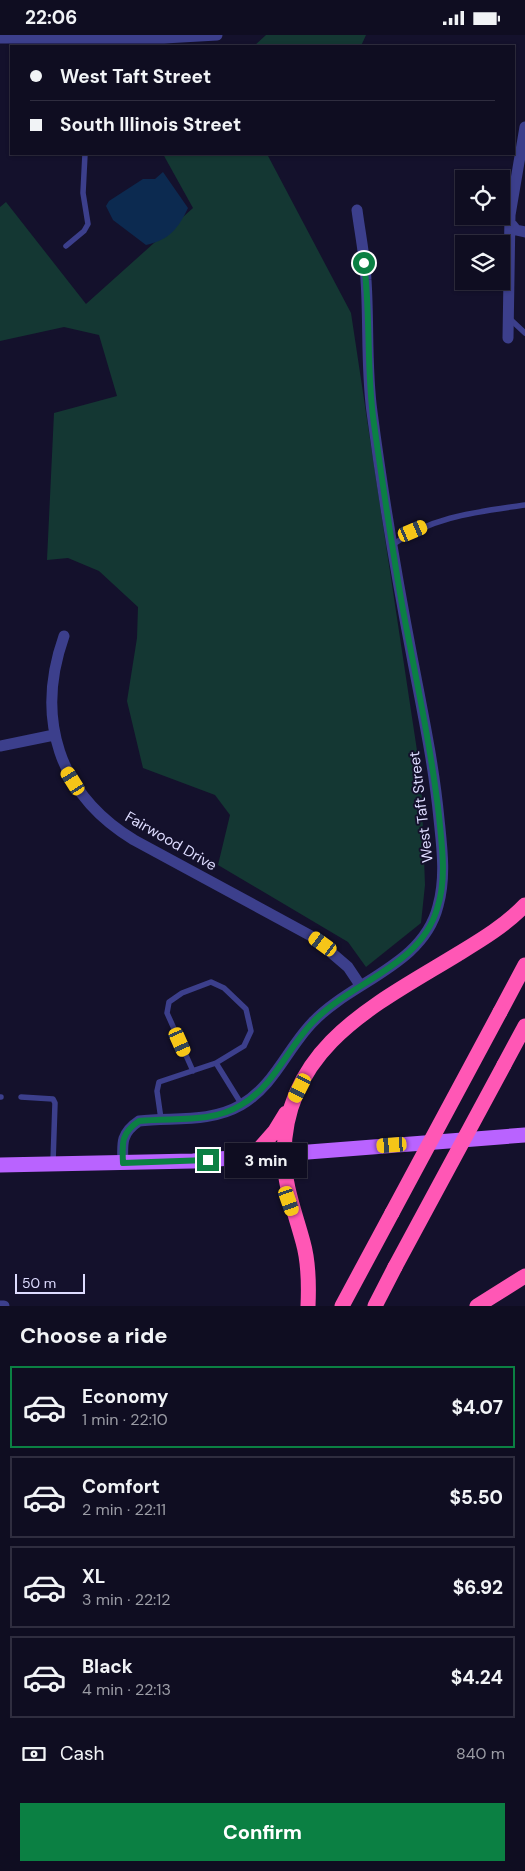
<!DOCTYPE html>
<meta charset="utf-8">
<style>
:root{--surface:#0f0d21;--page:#18162a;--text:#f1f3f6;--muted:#9b9ca5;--line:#2f2d3f;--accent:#0b8043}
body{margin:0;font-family:"DM Sans",sans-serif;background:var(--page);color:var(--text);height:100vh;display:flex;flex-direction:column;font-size:19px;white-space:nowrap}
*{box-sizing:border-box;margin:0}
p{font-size:16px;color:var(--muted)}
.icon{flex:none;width:28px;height:28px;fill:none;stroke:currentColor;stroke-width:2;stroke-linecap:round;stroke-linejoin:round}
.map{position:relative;height:1271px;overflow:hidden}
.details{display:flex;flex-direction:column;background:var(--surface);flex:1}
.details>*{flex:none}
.hud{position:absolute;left:10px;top:10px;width:505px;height:110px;border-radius:0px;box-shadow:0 1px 4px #0004,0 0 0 1px var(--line);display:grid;align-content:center;height:110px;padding:0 20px;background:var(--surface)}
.tools{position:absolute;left:455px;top:135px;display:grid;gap:10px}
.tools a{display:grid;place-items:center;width:55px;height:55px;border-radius:0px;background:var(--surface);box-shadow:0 1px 4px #0004,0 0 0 1px var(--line);font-size:25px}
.scale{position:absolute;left:15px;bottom:12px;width:70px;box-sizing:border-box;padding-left:5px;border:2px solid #dedcff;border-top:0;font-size:14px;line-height:18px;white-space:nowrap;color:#dedcff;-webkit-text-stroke:4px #14112c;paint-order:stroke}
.end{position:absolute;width:22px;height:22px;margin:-11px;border:6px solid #0b8043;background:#fff;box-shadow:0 0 0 2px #fff}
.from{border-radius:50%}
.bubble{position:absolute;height:35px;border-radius:0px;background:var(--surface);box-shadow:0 1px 4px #0004,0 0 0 1px var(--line);font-size:16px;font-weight:800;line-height:35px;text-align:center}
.car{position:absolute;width:15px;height:30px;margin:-15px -8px;border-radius:6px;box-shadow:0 0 4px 1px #0007;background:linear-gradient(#f5c518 24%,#345 0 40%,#f5c518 0 76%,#345 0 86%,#f5c518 0)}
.hud b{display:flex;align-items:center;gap:18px;height:48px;font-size:19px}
.hud b+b{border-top:1px solid var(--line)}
.hud i{width:12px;height:12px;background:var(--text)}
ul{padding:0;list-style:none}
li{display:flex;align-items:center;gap:15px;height:82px;margin:0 10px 8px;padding:0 10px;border:2px solid var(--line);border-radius:0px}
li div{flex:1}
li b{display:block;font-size:19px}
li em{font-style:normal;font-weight:800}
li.active{border-color:var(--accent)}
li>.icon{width:45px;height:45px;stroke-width:1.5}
h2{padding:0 20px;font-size:22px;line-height:60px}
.pay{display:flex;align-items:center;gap:12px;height:55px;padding:0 20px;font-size:19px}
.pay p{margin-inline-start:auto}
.cta{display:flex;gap:10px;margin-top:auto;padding:10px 20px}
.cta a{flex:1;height:58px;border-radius:0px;background:var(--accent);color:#fff;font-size:20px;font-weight:800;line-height:58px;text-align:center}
.status{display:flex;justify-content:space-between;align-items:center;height:35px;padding:0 25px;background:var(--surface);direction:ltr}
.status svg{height:14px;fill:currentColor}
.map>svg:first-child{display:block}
.green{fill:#143733}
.water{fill:#0c2a50}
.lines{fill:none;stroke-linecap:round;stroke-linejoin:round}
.lane{stroke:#3c3f8c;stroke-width:5.5}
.street{stroke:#3c3f8c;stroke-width:11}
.primary{stroke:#b963ff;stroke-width:15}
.highway{stroke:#ff57b5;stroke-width:15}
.highway-bridge{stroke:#ff57b5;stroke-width:15}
.route{stroke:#0b8043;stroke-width:6}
.labels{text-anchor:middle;stroke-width:4;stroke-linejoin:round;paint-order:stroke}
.street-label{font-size:15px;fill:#dedcff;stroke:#14112c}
</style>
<div class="status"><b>22:06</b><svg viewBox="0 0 49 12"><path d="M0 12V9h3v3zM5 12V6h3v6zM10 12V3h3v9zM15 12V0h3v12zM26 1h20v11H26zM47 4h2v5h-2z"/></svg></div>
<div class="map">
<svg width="525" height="1271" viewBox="0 0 525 1271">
<rect width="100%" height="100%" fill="#14112c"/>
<path class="green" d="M 266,0 L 366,0 L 361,11 L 254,11 Z
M 163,119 L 267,119 L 351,278 L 421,742 L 425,850 L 421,888 L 366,932 L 348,907 L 218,830 L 230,780 L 215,760 L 143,733 L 127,666 L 137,603 L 138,572 L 99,536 L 68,523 L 47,525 L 54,378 L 117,361 L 99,300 L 64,292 L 0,306 L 0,172 L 6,167 L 86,269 L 193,173 Z"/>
<path class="water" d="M 163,137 L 188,173 C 178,194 169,205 146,210 L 113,185 L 106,171 L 109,166 L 143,144 L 155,144 Z"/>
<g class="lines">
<path class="lane" d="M 66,211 L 84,196 L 88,189 L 83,158 L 85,119
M 510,284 L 525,298
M 392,510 C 433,481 477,477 525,470
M 193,1036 L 167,978 L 169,967 L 182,958 L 211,947 L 224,953 L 246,974 L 251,996 L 244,1011 L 216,1028
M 0,1062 L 1,1062
M 21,1062 L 53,1064 L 55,1068 L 53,1127
M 161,1084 L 157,1056 L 159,1047 L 216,1028 L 242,1070"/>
<path class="street" d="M 0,3 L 164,3 L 217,0
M 512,190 L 516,195 L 525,197
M 508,303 L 510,180 L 525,92
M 64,601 C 35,683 58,759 134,805 L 313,902 L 348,932 L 360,950
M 0,711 L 54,700
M 123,1128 C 122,1108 121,1098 139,1086 C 173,1082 210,1088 241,1070 C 274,1051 287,1014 312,988 C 351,946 423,931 438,871 C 446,842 442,813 439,784 C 434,731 423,679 413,627 C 397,544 383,461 372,377 C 366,333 369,289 366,245 C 365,222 360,198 357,175
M 0,1271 L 4,1271"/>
<path class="primary" d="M 0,1130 L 193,1126 L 525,1100"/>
<path class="highway" d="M 500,977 L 525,930
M 504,1030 L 525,991
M 252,1122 L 275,1096 L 286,1078
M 308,1271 C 309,1249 309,1228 303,1207 C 295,1177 284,1151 284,1119 C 285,1011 378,968 458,919 C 481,905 506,890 525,870
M 342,1271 L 392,1178
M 375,1271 L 395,1232
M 477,1271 L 525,1241"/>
<path class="highway-bridge" d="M 392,1178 L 500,977
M 395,1232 L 504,1030"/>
</g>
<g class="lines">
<path class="route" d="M 208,1125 L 123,1128 C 122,1108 121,1098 139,1086 C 173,1082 210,1089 241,1070 C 274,1051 287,1014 312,988 C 350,947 420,932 437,874 C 447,844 442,812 439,781 C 431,712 416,644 403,575 C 392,514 383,451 374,389 C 366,336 371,281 364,228"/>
</g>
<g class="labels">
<g class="street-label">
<text transform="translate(421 772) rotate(-97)" y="5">West Taft Street</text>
<text transform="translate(171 806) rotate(30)" y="5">Fairwood Drive</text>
</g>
</g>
</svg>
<div class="tools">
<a><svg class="icon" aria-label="locate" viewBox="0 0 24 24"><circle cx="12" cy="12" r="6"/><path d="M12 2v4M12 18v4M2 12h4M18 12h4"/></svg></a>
<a><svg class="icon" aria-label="layers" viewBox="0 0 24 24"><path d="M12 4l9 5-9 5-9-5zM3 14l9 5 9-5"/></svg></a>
</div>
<div class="scale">50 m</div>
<i class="end from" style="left:364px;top:228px"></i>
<i class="end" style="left:208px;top:1125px"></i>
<div class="bubble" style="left:225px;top:1108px;width:82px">3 min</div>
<i class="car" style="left:413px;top:496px;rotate:67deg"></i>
<i class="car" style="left:73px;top:746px;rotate:328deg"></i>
<i class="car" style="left:323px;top:909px;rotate:306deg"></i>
<i class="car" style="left:180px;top:1007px;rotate:156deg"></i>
<i class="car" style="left:300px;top:1053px;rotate:207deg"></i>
<i class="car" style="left:392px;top:1110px;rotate:266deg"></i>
<i class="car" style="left:289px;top:1166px;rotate:161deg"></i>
<div class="hud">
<b><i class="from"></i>West Taft Street</b>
<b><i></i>South Illinois Street</b>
</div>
</div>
<section class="details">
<h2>Choose a ride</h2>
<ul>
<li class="active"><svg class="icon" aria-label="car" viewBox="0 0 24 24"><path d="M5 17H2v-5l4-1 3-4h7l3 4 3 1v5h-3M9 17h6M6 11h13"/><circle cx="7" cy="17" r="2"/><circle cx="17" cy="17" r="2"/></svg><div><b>Economy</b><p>1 min · 22:10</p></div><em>$4.07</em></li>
<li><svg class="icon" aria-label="car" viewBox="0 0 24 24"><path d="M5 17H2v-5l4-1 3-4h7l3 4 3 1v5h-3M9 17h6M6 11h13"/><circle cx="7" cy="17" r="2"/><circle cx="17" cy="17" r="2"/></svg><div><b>Comfort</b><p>2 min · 22:11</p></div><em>$5.50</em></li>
<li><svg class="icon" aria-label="car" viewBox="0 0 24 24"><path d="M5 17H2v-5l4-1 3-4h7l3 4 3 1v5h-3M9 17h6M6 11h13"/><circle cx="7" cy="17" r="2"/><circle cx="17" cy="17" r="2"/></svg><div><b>XL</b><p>3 min · 22:12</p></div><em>$6.92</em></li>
<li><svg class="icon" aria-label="car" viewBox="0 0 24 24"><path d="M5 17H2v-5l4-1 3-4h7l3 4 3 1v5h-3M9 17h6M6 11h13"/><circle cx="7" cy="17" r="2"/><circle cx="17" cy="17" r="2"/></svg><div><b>Black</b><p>4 min · 22:13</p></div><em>$4.24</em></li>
</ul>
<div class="pay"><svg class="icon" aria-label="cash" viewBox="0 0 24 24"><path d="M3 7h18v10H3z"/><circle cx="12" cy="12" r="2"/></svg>Cash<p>840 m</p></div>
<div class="cta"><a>Confirm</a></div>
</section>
